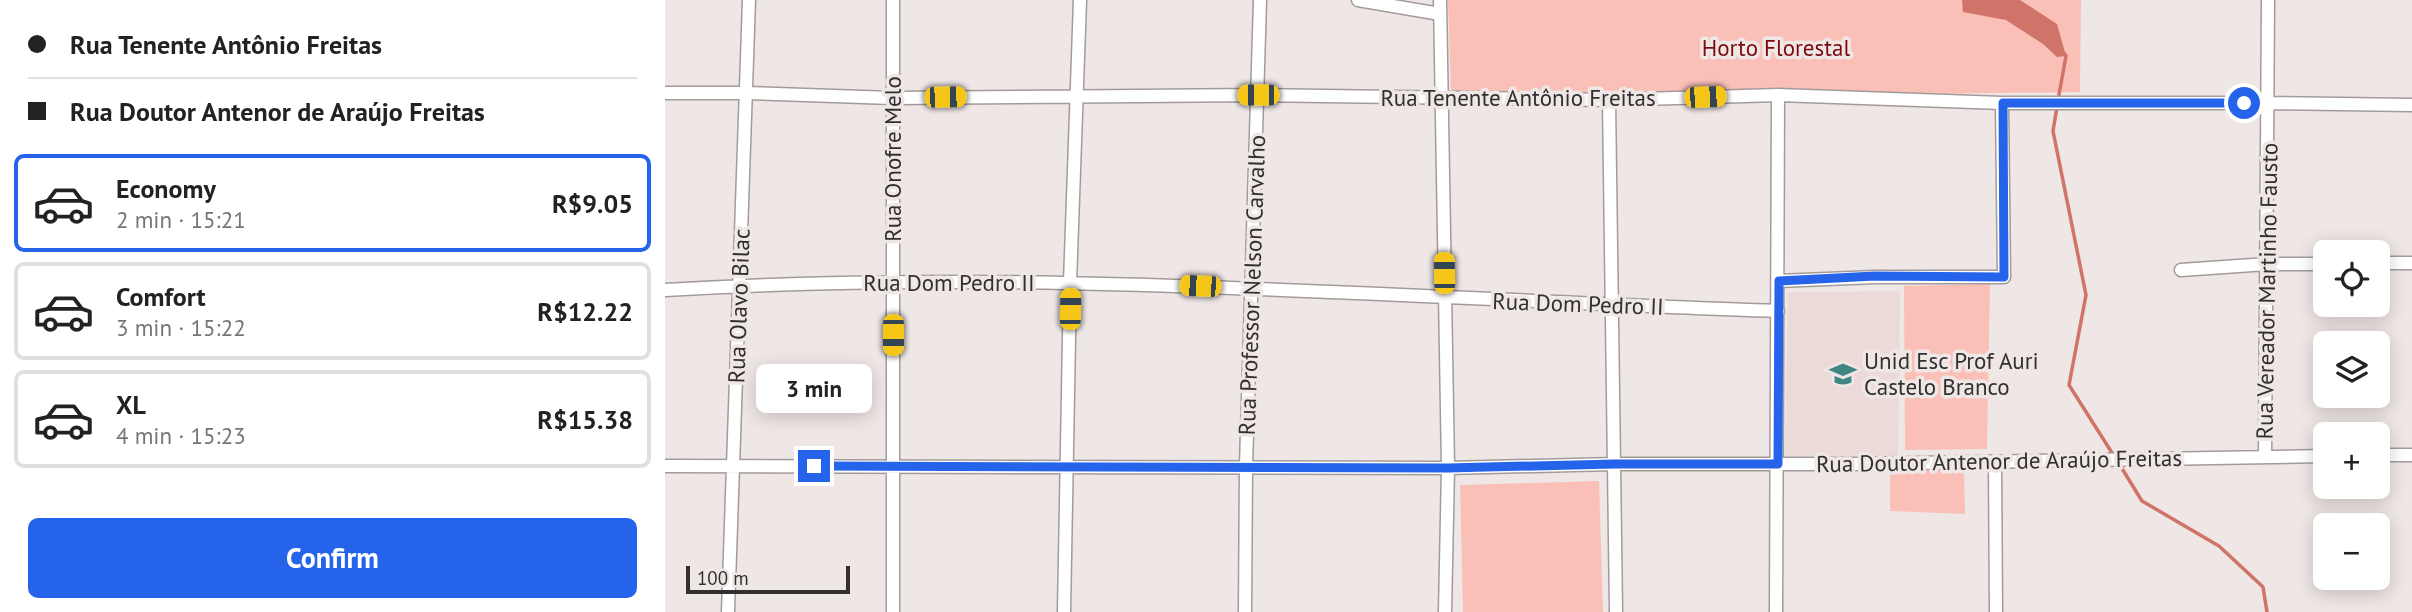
<!DOCTYPE html>
<meta charset="utf-8">
<style>
:root{--surface:#fff;--page:#f6f6f6;--text:#222;--muted:#767676;--line:#e0e0e0;--accent:#2563eb}
body{margin:0;font-family:"PT Sans",sans-serif;background:var(--page);color:var(--text);height:100vh;display:flex;flex-direction:column;font-size:26px;white-space:nowrap}
*{box-sizing:border-box;margin:0}
p{font-size:23px;color:var(--muted)}
.icon{flex:none;width:38px;height:38px;fill:none;stroke:currentColor;stroke-width:2;stroke-linecap:round;stroke-linejoin:round}
.map{position:relative;flex:1;overflow:hidden}
.side{display:flex;flex-direction:column;background:var(--surface);width:665px}
.side>*{flex:none}
.hud{display:grid;align-content:center;height:154px;padding:0 28px;background:var(--surface)}
.fabs{position:absolute;left:1648px;top:240px;display:grid;gap:14px}
.fabs a{display:grid;place-items:center;width:77px;height:77px;border-radius:10px;background:var(--surface);box-shadow:0 4px 18px #0003;font-size:35px}
.scale{position:absolute;left:21px;bottom:18px;width:164px;box-sizing:border-box;padding-left:7px;border:4px solid #322f2f;border-top:0;font-size:19px;line-height:24px;white-space:nowrap;color:#322f2f;-webkit-text-stroke:5px #efe7e6;paint-order:stroke}
.end{position:absolute;width:32px;height:32px;margin:-16px;border:9px solid #2563eb;background:#fff;box-shadow:0 0 0 4px #fff}
.from{border-radius:50%}
.bubble{position:absolute;height:49px;border-radius:10px;background:var(--surface);box-shadow:0 4px 18px #0003;font-size:23px;font-weight:700;line-height:49px;text-align:center}
.car{position:absolute;width:21px;height:42px;margin:-21px -10px;border-radius:9px;box-shadow:0 0 5px 2px #0007;background:linear-gradient(#f5c518 24%,#345 0 40%,#f5c518 0 76%,#345 0 86%,#f5c518 0)}
.hud b{display:flex;align-items:center;gap:24px;height:66px;font-size:26px}
.hud b+b{border-top:2px solid var(--line)}
.hud i{width:18px;height:18px;background:var(--text)}
ul{padding:0;list-style:none}
li{display:flex;align-items:center;gap:21px;height:98px;margin:0 14px 10px;padding:0 14px;border:4px solid var(--line);border-radius:10px}
li div{flex:1}
li b{display:block;font-size:26px}
li em{font-style:normal;font-weight:700}
li.current{border-color:var(--accent)}
li>.icon{width:63px;height:63px;stroke-width:1.5}
.action{display:flex;gap:14px;margin-top:auto;padding:14px 28px}
.action a{flex:1;height:80px;border-radius:10px;background:var(--accent);color:#fff;font-size:28px;font-weight:700;line-height:80px;text-align:center}
main{display:flex;flex:1;min-height:0}
.map>svg:first-child{display:block}
.built{fill:#ebdad8}
.green{fill:#fac0b8}
.water{fill:#d07369}
.lines{fill:none;stroke-linecap:round;stroke-linejoin:round}
.stream{stroke:#d07369;stroke-width:3.5}
.street-casing{stroke:#a39b9a;stroke-width:15}
.street{stroke:#fff;stroke-width:12}
.route{stroke:#2563eb;stroke-width:9}
.labels{text-anchor:middle;stroke-width:7;stroke-linejoin:round;paint-order:stroke}
.park-label{font-size:23px;fill:#80080d;stroke:#efe7e6}
.street-label{font-size:23px;fill:#322f2f;stroke:#efe7e6}
.poi-label{font-size:23px;fill:#322f2f;stroke:#efe7e6;text-anchor:start}
</style>
<main>
<section class="side">
<div class="hud">
<b><i class="from"></i>Rua Tenente Antônio Freitas</b>
<b><i></i>Rua Doutor Antenor de Araújo Freitas</b>
</div>
<ul>
<li class="current"><svg class="icon" aria-label="car" viewBox="0 0 24 24"><path d="M5 17H2v-5l4-1 3-4h7l3 4 3 1v5h-3M9 17h6M6 11h13"/><circle cx="7" cy="17" r="2"/><circle cx="17" cy="17" r="2"/></svg><div><b>Economy</b><p>2 min · 15:21</p></div><em>R$9.05</em></li>
<li><svg class="icon" aria-label="car" viewBox="0 0 24 24"><path d="M5 17H2v-5l4-1 3-4h7l3 4 3 1v5h-3M9 17h6M6 11h13"/><circle cx="7" cy="17" r="2"/><circle cx="17" cy="17" r="2"/></svg><div><b>Comfort</b><p>3 min · 15:22</p></div><em>R$12.22</em></li>
<li><svg class="icon" aria-label="car" viewBox="0 0 24 24"><path d="M5 17H2v-5l4-1 3-4h7l3 4 3 1v5h-3M9 17h6M6 11h13"/><circle cx="7" cy="17" r="2"/><circle cx="17" cy="17" r="2"/></svg><div><b>XL</b><p>4 min · 15:23</p></div><em>R$15.38</em></li>
</ul>
<div class="action"><a>Confirm</a></div>
</section>
<div class="map">
<svg width="1747" height="612" viewBox="0 0 1747 612">
<rect width="100%" height="100%" fill="#efe7e6"/>
<path class="built" d="M 1235,291 L 1233,456 L 1120,456 L 1123,292 Z"/>
<path class="green" d="M 783,0 L 1416,0 L 1415,92 L 1116,96 L 786,94 Z
M 1325,284 L 1322,449 L 1240,450 L 1239,286 Z
M 1225,469 L 1299,470 L 1300,514 L 1225,511 Z
M 934,481 L 938,612 L 798,612 L 795,485 Z"/>
<path class="water" d="M 1297,0 L 1355,0 L 1392,24 L 1401,56 L 1392,57 L 1378,44 L 1341,20 L 1298,12 Z"/>
<g class="lines">
<path class="stream" d="M 1393,100 L 1401,56 L 1399,53
M 1392,107 L 1388,131 L 1421,295 L 1404,385 L 1449,456
M 1453,462 L 1477,501 L 1554,546 L 1598,587 L 1602,612"/>
<defs>
<path id="street" d="M 693,0 L 775,14
M 775,0 L 783,468 L 780,612
M 0,93 L 81,93 L 227,98 L 593,95 L 944,100 L 1113,95 L 1337,103 L 1604,103 L 1747,105
M 944,100 L 951,612
M 1713,263 L 1747,263
M 1516,270 L 1602,264 L 1661,264
M 1113,281 L 1210,277 L 1339,277 L 1337,103
M 0,290 C 371,267 742,299 1113,311
M 1713,455 L 1747,455
M 1600,457 L 1603,0
M 1330,462 L 1331,612
M 0,466 L 783,468 L 949,464 L 1192,464 L 1661,456
M 63,612 L 84,0
M 228,612 L 228,0
M 399,612 L 405,283 L 415,0
M 580,612 L 581,466 L 595,0
M 1111,612 L 1113,95"/>
</defs>
<use href="#street" class="street-casing"/>
<use href="#street" class="street"/>
</g>
<g class="lines">
<path class="route" d="M 149,466 L 783,468 L 949,464 L 1113,464 L 1114,281 L 1210,276 L 1339,277 L 1338,103 L 1579,103"/>
</g>
<defs>
<symbol id="school-bare" viewBox="-9 -9 18 18"><path d="M0-5L7-2L0 1L-7-2ZM-4 1L0 2.5L4 1V4Q0 6-4 4Z" fill="#3f8682" stroke="#efe7e6" stroke-width="2.5" paint-order="stroke"/></symbol>
</defs>
<g fill-rule="evenodd">
<use href="#school-bare" x="1159" y="355" width="38" height="38"/>
</g>
<g class="labels">
<g class="park-label">
<text x="1111" y="56">Horto Florestal</text>
</g>
<g class="street-label">
<text x="853" y="106">Rua Tenente Antônio Freitas</text>
<text transform="translate(228 159) rotate(-90)" y="8">Rua Onofre Melo</text>
<text x="284" y="291">Rua Dom Pedro II</text>
<text transform="translate(587 285) rotate(-88)" y="8">Rua Professor Nelson Carvalho</text>
<text transform="translate(1602 291) rotate(-89)" y="8">Rua Vereador Martinho Fausto</text>
<text transform="translate(913 304) rotate(2)" y="8">Rua Dom Pedro II</text>
<text transform="translate(74 306) rotate(-88)" y="8">Rua Olavo Bilac</text>
<text transform="translate(1334 461) rotate(-1)" y="8">Rua Doutor Antenor de Araújo Freitas</text>
</g>
<g class="poi-label">
<text x="1199" y="369">Unid Esc Prof Auri<tspan x="1199" dy="26">Castelo Branco</tspan></text>
</g>
</g>
</svg>
<div class="fabs">
<a><svg class="icon" aria-label="locate" viewBox="0 0 24 24"><circle cx="12" cy="12" r="6"/><path d="M12 2v4M12 18v4M2 12h4M18 12h4"/></svg></a>
<a><svg class="icon" aria-label="layers" viewBox="0 0 24 24"><path d="M12 4l9 5-9 5-9-5zM3 14l9 5 9-5"/></svg></a>
<a>+</a>
<a>−</a>
</div>
<div class="scale">100 m</div>
<i class="end from" style="left:1579px;top:103px"></i>
<i class="end" style="left:149px;top:466px"></i>
<div class="bubble" style="left:91px;top:364px;width:116px">3 min</div>
<i class="car" style="left:593px;top:95px;rotate:270deg"></i>
<i class="car" style="left:280px;top:97px;rotate:89deg"></i>
<i class="car" style="left:1040px;top:97px;rotate:88deg"></i>
<i class="car" style="left:779px;top:273px;rotate:359deg"></i>
<i class="car" style="left:535px;top:286px;rotate:272deg"></i>
<i class="car" style="left:405px;top:309px;rotate:1deg"></i>
<i class="car" style="left:228px;top:335px;rotate:180deg"></i>
</div>
</main>
